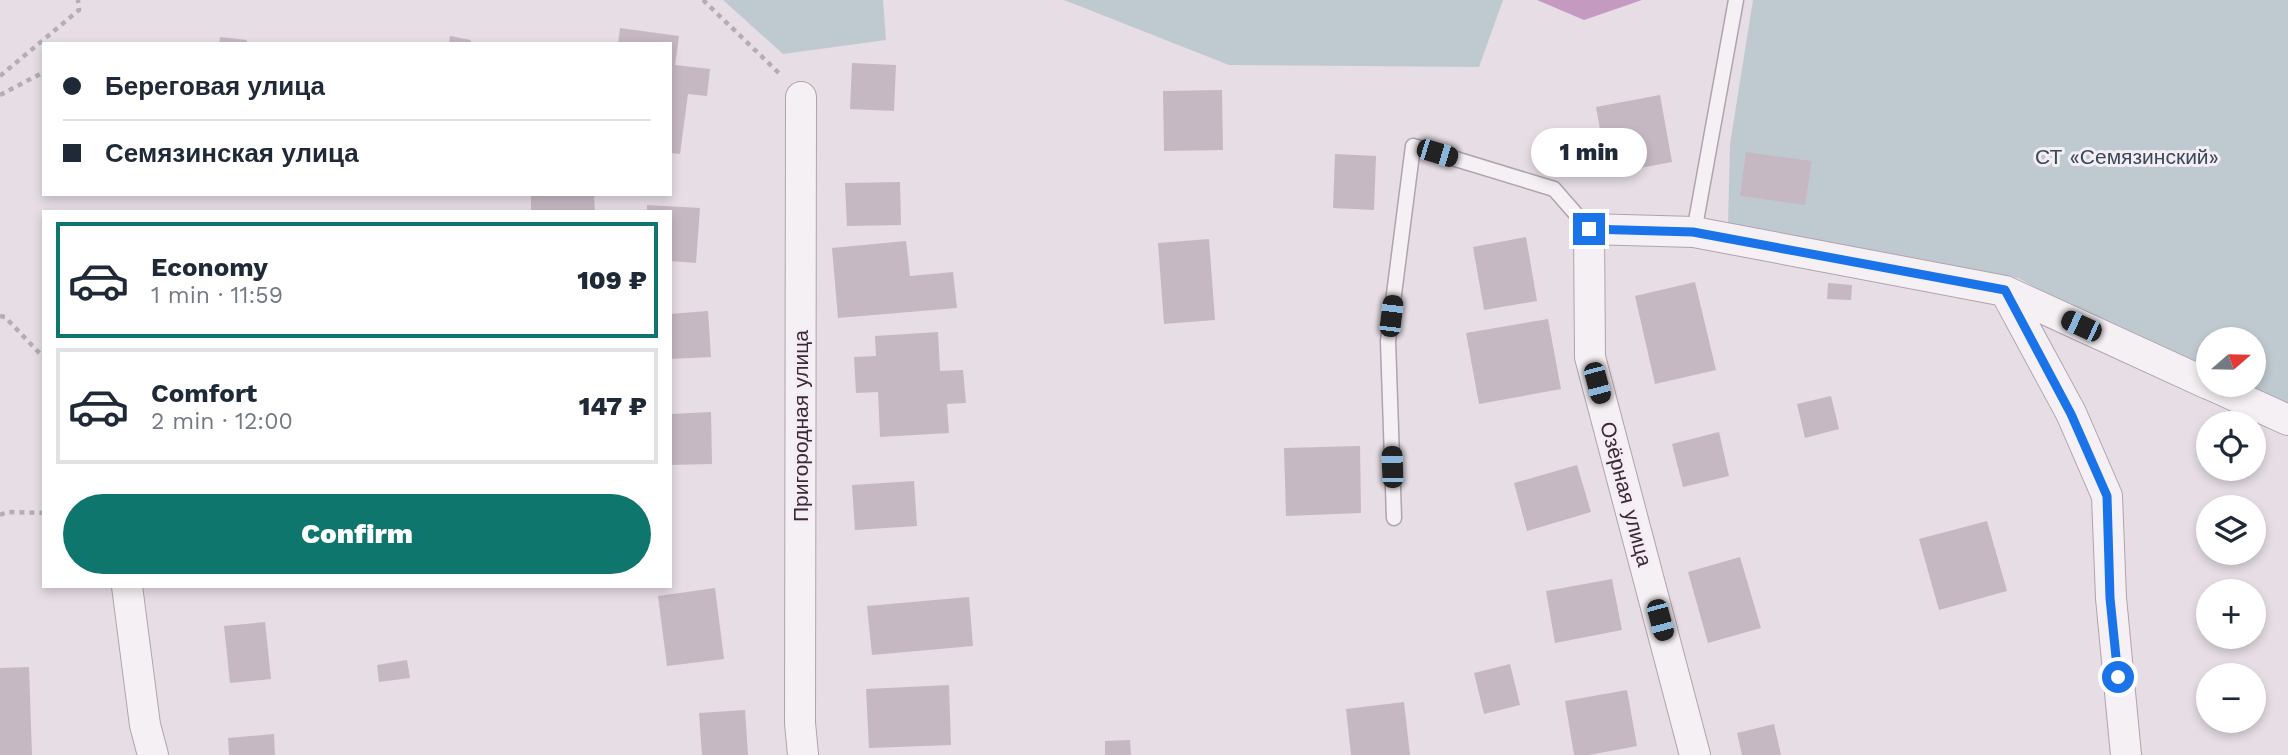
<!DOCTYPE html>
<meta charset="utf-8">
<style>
:root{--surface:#fff;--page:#f6f6f7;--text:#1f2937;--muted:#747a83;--line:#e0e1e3;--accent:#0f766e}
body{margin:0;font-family:"Work Sans",sans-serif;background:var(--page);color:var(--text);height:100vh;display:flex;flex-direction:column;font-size:26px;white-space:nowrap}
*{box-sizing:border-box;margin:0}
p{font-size:23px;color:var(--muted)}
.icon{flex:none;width:38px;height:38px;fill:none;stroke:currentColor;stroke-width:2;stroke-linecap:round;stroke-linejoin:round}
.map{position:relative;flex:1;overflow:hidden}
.side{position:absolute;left:42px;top:210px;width:630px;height:378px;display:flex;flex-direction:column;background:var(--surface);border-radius:0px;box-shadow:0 4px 10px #0003}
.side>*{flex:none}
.hud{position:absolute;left:42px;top:42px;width:630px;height:154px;border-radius:0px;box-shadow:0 4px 10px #0003;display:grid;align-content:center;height:154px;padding:0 21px;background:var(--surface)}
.needle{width:46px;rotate:70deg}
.tools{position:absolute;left:2196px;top:327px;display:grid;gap:14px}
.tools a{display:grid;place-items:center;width:70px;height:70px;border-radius:50%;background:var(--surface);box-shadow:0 4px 10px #0003;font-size:35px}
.end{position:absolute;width:32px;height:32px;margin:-16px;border:9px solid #1a73e8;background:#fff;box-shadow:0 0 0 4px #fff}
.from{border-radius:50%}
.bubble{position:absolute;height:49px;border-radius:24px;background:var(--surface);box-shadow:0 4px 10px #0003;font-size:23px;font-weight:800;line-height:49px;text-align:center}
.car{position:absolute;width:21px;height:42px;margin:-21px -10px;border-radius:9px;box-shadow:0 0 5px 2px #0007;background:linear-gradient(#222 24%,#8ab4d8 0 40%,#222 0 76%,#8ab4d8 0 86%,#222 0)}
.hud b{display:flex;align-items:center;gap:24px;height:66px;font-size:26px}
.hud b+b{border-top:2px solid var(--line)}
.hud i{width:18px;height:18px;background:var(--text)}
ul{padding:12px 0 0;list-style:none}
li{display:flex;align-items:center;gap:21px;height:116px;margin:0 14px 10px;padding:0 7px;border:4px solid var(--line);border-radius:0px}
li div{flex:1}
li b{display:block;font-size:26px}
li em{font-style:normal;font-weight:800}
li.active{border-color:var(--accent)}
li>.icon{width:63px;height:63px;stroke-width:1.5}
.primary-button{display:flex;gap:14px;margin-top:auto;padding:14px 21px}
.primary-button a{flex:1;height:80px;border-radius:42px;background:var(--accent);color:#fff;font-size:28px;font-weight:800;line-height:80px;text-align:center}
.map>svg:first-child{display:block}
.green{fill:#bfcad0}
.water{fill:#c59ac1}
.building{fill:#c6b8c3}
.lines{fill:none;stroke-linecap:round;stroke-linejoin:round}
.lane-casing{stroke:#b0a3ae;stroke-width:17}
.street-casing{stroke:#b0a3ae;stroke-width:32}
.path{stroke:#b6acb4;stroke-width:4.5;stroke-dasharray:5 5;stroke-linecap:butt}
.lane{stroke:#f5f0f4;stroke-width:14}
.street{stroke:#f5f0f4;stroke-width:30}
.route{stroke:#1a73e8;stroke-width:9}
.labels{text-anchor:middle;stroke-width:6;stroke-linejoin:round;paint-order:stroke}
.park-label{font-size:21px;fill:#364a57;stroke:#f4edf3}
.street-label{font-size:21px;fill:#3c2838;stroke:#f4edf3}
</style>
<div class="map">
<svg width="2288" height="755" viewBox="0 0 2288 755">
<rect width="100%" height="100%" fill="#e6dde5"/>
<path class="green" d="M 723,0 L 883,0 L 886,40 L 783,54 Z
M 1064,0 L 1503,0 L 1479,67 L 1229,65 Z
M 1753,0 L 2288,0 L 2288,422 L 2219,385 L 2254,385 L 2254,340 L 2208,340 L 2208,380 L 2018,278 L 1728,224 L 1730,144 Z"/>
<path class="water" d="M 1537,0 L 1642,0 L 1584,20 Z"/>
<path class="building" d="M 620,28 L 679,36 L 675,65 L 710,69 L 707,96 L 688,94 L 680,154 L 670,153 L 670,44 L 618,44 Z
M 450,36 L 471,40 L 470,44 L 449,44 Z
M 220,37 L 247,40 L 246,44 L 219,44 Z
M 852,63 L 896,65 L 894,111 L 850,109 Z
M 1222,90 L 1223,150 L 1164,151 L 1163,91 Z
M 1660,95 L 1672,162 L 1608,174 L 1596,107 Z
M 1746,152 L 1812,161 L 1805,205 L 1740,196 Z
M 1335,154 L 1376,156 L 1374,210 L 1333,208 Z
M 900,182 L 901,225 L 847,226 L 845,183 Z
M 531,194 L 594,194 L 595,212 L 531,212 Z
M 647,205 L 700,208 L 696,263 L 670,261 L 670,212 L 647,212 Z
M 1526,237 L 1537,301 L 1484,310 L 1473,247 Z
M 1209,239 L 1215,320 L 1164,324 L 1158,243 Z
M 906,241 L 910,276 L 953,272 L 957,308 L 838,318 L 832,248 Z
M 1695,282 L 1716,370 L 1655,384 L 1635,296 Z
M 1828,283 L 1852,285 L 1851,300 L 1827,299 Z
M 708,311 L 711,357 L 670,359 L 670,314 Z
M 1548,319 L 1561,389 L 1479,404 L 1466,333 Z
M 938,332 L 940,371 L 963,370 L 966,403 L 947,404 L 949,433 L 880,437 L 878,392 L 856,393 L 854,357 L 876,356 L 875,336 Z
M 1831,396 L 1839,429 L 1805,438 L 1797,404 Z
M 711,412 L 712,464 L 670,465 L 670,414 Z
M 1719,432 L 1729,476 L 1683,487 L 1672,444 Z
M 1360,446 L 1361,513 L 1286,516 L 1284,448 Z
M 1577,465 L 1591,512 L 1527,531 L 1514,483 Z
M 914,481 L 917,526 L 855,530 L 852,485 Z
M 1987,521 L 2007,591 L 1939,610 L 1919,539 Z
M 1740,557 L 1761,628 L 1708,643 L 1688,572 Z
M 1612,579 L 1622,630 L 1555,643 L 1546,591 Z
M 715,588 L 724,659 L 667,666 L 658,596 Z
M 969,597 L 973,646 L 872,655 L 867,606 Z
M 265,622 L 271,679 L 230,683 L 224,626 Z
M 407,660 L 410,678 L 379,682 L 377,665 Z
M 1510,664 L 1520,705 L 1484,714 L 1474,673 Z
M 29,667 L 32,755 L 0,755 L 0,668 Z
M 949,685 L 951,745 L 869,748 L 866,689 Z
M 1627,690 L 1637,746 L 1589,755 L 1574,755 L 1565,701 Z
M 1404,702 L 1410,755 L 1351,755 L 1346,709 Z
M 745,710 L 748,755 L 702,755 L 699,713 Z
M 1774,724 L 1781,755 L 1742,755 L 1737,733 Z
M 274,734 L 275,755 L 229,755 L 228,738 Z
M 1130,740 L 1131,755 L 1105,755 L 1105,741 Z"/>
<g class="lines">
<defs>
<path id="lane" d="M 1694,232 L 1736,0
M 1394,518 L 1388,341 L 1413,146 L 1554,189 L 1589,229"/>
<path id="street" d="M 801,97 L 800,723 L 803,755
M 2005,291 L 2071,413 L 2107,496 L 2111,598 L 2126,755
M 2211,385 L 2288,420
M 127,586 L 145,725 L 153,755
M 1695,755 L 1590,357 L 1589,229 L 1694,232 L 2005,291 L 2208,384"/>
</defs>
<use href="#lane" class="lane-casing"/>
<use href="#street" class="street-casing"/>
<path class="path" d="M 703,0 L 781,75
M 0,76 L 79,10 L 78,0
M 0,95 L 44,72
M 0,316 L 5,317 L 44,358
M 0,515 L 7,512 L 44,513"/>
<use href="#lane" class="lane"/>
<use href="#street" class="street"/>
</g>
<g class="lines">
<path class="route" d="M 1589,229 L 1693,232 L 2005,290 L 2071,414 L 2107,496 L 2110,598 L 2118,677"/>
</g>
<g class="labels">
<g class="park-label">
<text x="2127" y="164">СТ «Семязинский»</text>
</g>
<g class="street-label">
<text transform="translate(801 426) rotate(-90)" y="7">Пригородная улица</text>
<text transform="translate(1626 494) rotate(75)" y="7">Озёрная улица</text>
</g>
</g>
</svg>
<div class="tools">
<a><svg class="needle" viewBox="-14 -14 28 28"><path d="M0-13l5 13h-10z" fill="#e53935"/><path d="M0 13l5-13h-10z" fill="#747a83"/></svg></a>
<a><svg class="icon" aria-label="locate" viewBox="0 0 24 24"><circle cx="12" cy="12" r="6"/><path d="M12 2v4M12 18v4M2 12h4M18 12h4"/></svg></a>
<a><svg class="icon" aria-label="layers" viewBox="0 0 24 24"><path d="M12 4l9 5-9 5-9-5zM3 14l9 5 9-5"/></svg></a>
<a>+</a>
<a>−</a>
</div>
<i class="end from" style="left:2118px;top:677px"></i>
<i class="end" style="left:1589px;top:229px"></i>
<div class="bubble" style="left:1531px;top:128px;width:116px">1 min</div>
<i class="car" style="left:1437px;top:153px;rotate:107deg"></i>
<i class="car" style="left:1391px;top:316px;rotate:7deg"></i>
<i class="car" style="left:2081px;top:326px;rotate:295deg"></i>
<i class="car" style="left:1597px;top:383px;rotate:165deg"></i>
<i class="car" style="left:1392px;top:467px;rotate:358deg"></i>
<i class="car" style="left:1660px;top:620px;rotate:165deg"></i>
<div class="hud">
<b><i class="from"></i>Береговая улица</b>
<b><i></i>Семязинская улица</b>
</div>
<section class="side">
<ul>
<li class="active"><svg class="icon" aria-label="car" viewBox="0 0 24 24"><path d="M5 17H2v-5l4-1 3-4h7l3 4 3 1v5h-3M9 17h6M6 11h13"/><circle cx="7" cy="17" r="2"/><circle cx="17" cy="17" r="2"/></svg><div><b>Economy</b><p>1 min · 11:59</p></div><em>109 ₽</em></li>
<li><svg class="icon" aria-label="car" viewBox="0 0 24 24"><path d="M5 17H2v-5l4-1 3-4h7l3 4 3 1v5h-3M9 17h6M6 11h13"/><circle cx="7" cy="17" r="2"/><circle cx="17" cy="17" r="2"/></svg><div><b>Comfort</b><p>2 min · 12:00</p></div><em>147 ₽</em></li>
</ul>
<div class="primary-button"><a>Confirm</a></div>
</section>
</div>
